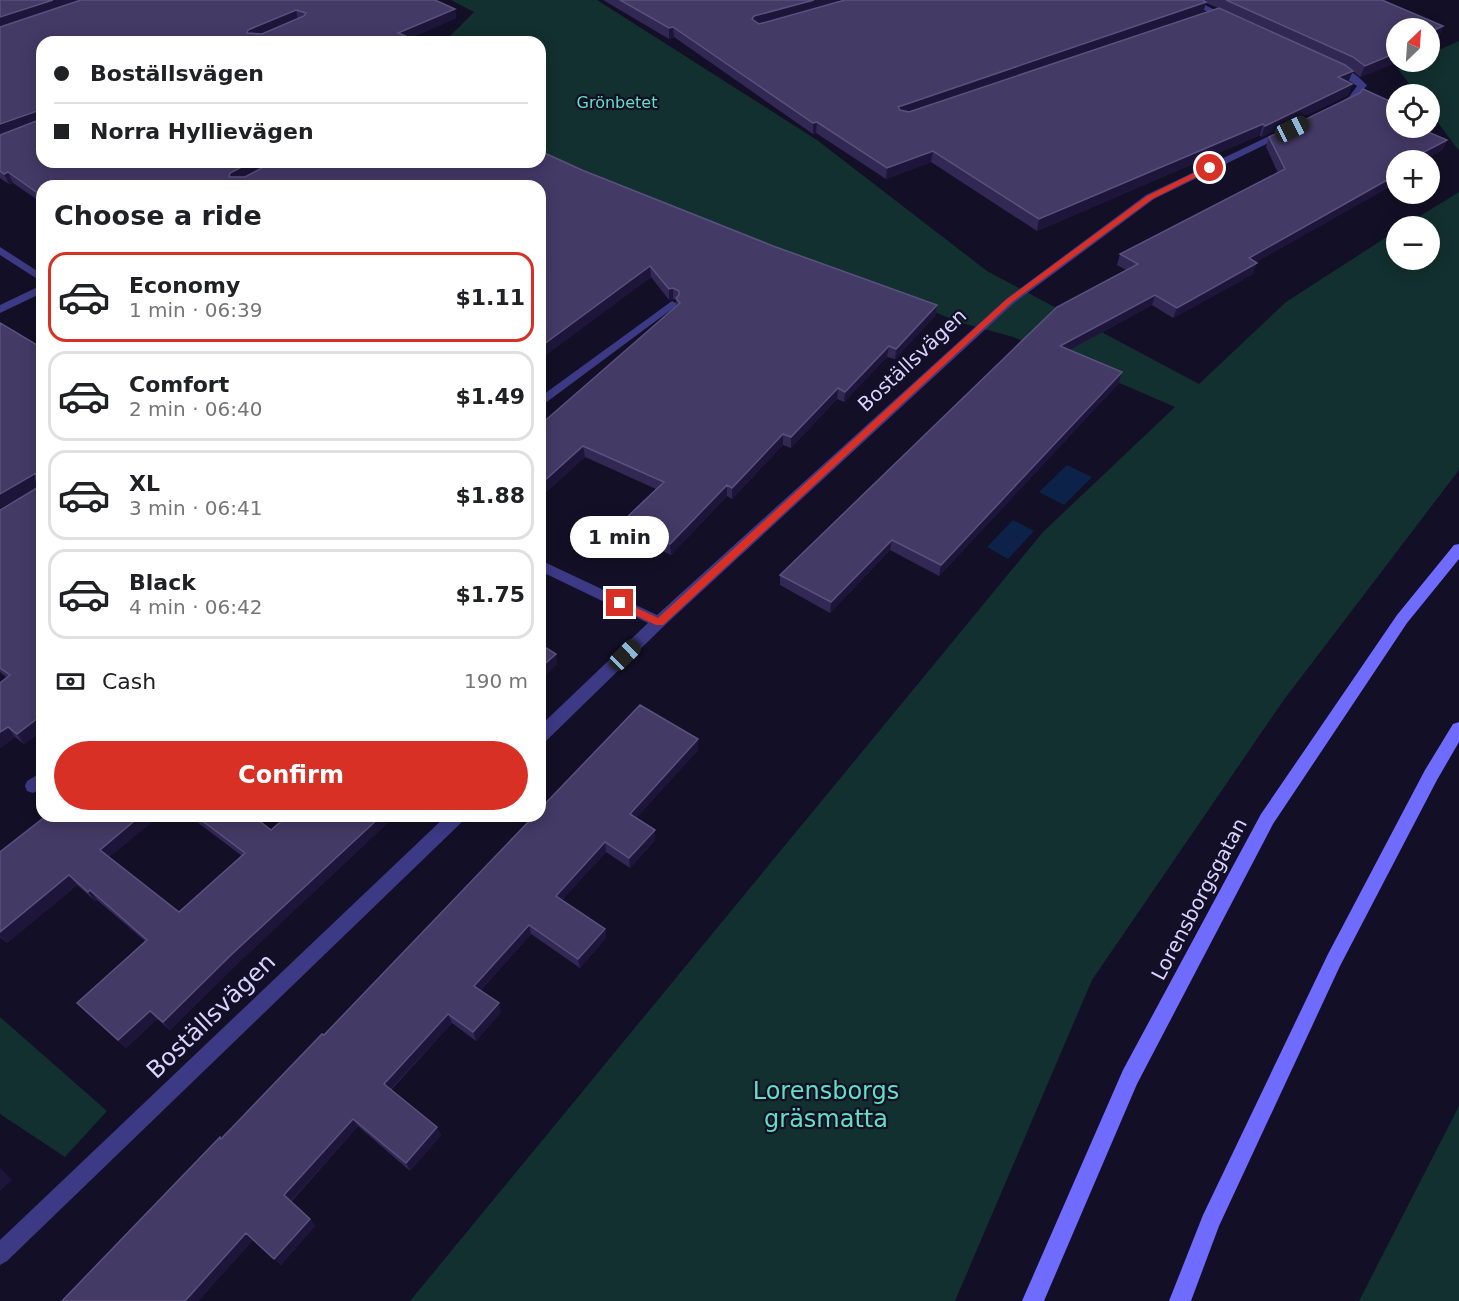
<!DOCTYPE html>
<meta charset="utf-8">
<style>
:root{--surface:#fff;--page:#f2f2f2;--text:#202124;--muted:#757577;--line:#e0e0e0;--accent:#d93025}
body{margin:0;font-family:"DejaVu Sans",sans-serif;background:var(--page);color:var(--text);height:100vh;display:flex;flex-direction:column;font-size:22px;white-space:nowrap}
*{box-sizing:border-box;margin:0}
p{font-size:20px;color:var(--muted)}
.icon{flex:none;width:33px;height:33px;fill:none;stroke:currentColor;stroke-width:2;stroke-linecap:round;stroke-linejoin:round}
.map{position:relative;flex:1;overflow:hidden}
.panel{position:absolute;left:36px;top:180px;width:510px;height:642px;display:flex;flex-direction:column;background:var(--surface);border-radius:18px;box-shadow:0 3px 15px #0003}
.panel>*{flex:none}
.hud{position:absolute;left:36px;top:36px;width:510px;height:132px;border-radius:18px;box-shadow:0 3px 15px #0003;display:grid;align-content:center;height:132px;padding:0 18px;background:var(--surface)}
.needle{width:39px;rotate:25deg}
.controls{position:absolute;left:1386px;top:18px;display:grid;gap:12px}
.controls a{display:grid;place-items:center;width:54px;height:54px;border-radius:50%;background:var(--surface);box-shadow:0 3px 15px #0003;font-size:30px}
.end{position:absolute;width:27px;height:27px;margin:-14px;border:8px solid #d93025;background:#fff;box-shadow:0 0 0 3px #fff}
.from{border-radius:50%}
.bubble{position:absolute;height:42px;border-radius:21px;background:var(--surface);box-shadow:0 3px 15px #0003;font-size:20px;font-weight:800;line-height:42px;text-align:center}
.car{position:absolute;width:18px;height:36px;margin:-18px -9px;border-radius:8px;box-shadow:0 0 4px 2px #0007;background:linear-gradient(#222 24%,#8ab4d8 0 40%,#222 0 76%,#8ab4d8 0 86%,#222 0)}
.hud b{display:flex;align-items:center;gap:21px;height:57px;font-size:22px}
.hud b+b{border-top:2px solid var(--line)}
.hud i{width:15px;height:15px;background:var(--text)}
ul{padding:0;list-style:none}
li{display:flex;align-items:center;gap:18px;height:90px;margin:0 12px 9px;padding:0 6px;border:3px solid var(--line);border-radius:18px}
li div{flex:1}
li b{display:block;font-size:22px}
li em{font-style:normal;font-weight:800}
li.selected{border-color:var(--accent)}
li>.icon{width:54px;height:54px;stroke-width:1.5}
h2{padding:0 18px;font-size:27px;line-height:72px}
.pay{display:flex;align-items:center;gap:15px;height:66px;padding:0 18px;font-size:22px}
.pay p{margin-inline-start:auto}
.primary-button{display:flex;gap:12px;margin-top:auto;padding:12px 18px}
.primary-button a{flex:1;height:69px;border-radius:36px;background:var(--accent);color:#fff;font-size:24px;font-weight:800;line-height:69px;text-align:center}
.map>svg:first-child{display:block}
.green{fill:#12302f}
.water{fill:#0c2248}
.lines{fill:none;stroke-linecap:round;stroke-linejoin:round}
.minor{fill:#3d3a85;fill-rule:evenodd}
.secondary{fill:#6f6bff;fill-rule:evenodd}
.wall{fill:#312854;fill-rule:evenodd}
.shaded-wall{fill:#1d163a}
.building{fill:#433a66;stroke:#5a527e;stroke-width:1.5;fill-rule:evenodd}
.route{fill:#d93025}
.labels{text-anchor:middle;stroke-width:4.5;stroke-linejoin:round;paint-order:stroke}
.far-park-label{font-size:16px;fill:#5fe0c0;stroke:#130f26}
.street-label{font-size:20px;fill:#d9d4ff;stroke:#130f26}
.near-street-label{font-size:24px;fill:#d9d4ff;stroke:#130f26}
.near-park-label{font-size:24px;fill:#5fe0c0;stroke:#130f26}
</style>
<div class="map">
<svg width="1459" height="1301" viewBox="0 0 1459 1301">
<rect width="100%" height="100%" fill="#130f26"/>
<path class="green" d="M 451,0 L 597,0 L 817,140 L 987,271 L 1199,384 L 1286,302 L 1396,231 L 1396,260 L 1430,260 L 1430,226 L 1404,226 L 1459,192 L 1459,470 L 1283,701 L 1092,980 L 955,1301 L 410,1301 L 1043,532 L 1175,407 L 1013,337 L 959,322 L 540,152 L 540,42 L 444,42 L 474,12 Z
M 1459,41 L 1459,151 L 1430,112 L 1430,94 L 1417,94 L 1398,69 L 1414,62 L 1430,62 L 1430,54 Z
M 0,1017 L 107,1111 L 65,1157 L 0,1114 Z
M 1459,1106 L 1459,1301 L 1359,1301 Z"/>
<path class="water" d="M 1067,465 L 1092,477 L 1064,505 L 1039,492 Z
M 1013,520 L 1034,531 L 1008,559 L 987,547 Z"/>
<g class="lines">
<path class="minor" d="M 1184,0 L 1195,0 L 1233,19 L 1226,21 Z
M 1330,64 C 1343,63 1358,76 1367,85 L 1355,101 L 1343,107 L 1335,105 L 1349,97 L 1357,86 L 1330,68 Z
M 1286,128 L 1291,131 L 1289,133 L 1154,199 L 1014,303 L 664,626 L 546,741 L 540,742 L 540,726 L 648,623 L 540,571 L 540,560 L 657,615 L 1006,299 L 1146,195 Z
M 0,247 L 42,274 L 42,282 L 0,255 Z
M 42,285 L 42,293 L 0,313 L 0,305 Z
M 672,301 L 678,304 L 676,306 L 540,407 L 540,397 Z
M 42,772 L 42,788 L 33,793 L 27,791 L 25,786 L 27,781 Z
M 446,816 L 465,816 L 463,821 L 7,1261 L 0,1265 L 0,1240 Z"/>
<path class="secondary" d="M 1459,544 L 1459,559 L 1407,623 L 1273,824 L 1137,1084 L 1044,1301 L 1022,1301 L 1123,1070 L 1261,814 L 1397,615 L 1454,545 Z
M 1459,722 L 1459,742 L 1437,780 L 1340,966 L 1219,1226 L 1191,1301 L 1169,1301 L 1203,1215 L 1328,954 L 1425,770 L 1453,724 Z"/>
</g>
<path class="wall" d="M 0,0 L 455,9 L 456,18 L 408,39 L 409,42 L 42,42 L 42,162 L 582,170 L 773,246 L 937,305 L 935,316 L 895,359 L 887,357 L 844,402 L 837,399 L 791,448 L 783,445 L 732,499 L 727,496 L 671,555 L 624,532 L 623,521 L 656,489 L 585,457 L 545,493 L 540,490 L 540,425 L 676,307 L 676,300 L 673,299 L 669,300 L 651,277 L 540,359 L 540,186 L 42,186 L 42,203 L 13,183 L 9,184 L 0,178 Z
M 603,0 L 1382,0 L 1443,26 L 1439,37 L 1430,40 L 1430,28 L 1396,28 L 1396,62 L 1398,62 L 1360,77 L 1348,67 L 1353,71 L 1348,82 L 1352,84 L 1348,95 L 1261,137 L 1260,135 L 1037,231 L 931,162 L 886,179 L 816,133 L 813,134 L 674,37 L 669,39 ZM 1206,3 L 1218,8 L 1132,37 L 1203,13 Z
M 1396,128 L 1447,140 L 1442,150 L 1424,160 L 1396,160 L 1396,183 L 1256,262 L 1253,274 L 1173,318 L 1152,305 L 1070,350 L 1122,372 L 1119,383 L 939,576 L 890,550 L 830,613 L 780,585 L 780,575 L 1126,270 L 1117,265 L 1120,254 L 1278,173 L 1266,147 L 1269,137 Z
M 42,348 L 42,731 L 24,744 L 15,737 L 0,748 L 7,678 L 0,672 L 0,510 L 37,488 L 37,487 L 0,508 Z
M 698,739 L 698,750 L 636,818 L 655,840 L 630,868 L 606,852 L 562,900 L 605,929 L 606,938 L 580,968 L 531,934 L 481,990 L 501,1012 L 476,1041 L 452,1023 L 391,1090 L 441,1135 L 410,1171 L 358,1126 L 291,1202 L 310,1219 L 315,1226 L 281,1265 L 253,1240 L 198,1301 L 62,1301 L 324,1035 Z
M 159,816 L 109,857 L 179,912 L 242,856 L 189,816 L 253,816 L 271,830 L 287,816 L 395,816 L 237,964 L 170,1030 L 157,1019 L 126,1048 L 85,1011 L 77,1003 L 145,941 L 97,900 L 95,901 L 77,885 L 7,943 L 0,937 L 0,852 Z"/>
<path class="shaded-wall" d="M 53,0 L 84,0 L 0,28 L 0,17 Z
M 814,0 L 851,0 L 753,27 L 752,19 L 754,16 Z
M 1206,2 L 1203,13 L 897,118 L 898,107 Z
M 455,9 L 456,18 L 408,39 L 409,42 L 397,42 L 398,33 Z
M 296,10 L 298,20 L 251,42 L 247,33 L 248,30 Z
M 1443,26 L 1439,37 L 1430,40 L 1430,32 Z
M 673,27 L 674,37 L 669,39 L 669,28 Z
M 1396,53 L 1396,62 L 1398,62 L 1360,77 L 1365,66 Z
M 1353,71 L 1348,82 L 1334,88 L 1338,77 Z
M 1352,84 L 1348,95 L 1261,137 L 1265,126 Z
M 37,111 L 41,121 L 0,137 L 0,124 Z
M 817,122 L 816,133 L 813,134 L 813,123 Z
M 1263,124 L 1260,135 L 1037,231 L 1039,219 Z
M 1447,140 L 1442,150 L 1424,160 L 1409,160 Z
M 933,151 L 931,162 L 886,179 L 887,168 Z
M 251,162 L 273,162 L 233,184 L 229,177 L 230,173 Z
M 8,172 L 13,183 L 9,184 L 4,174 Z
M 1396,172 L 1396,183 L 1245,269 L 1249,258 Z
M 1257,263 L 1253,274 L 1173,318 L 1177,308 Z
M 650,266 L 651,277 L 540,359 L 540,347 Z
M 673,288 L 673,299 L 669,300 L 669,289 Z
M 1155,295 L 1152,305 L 1057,357 L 1060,346 Z
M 937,305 L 935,316 L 895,359 L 896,349 Z
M 889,346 L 887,357 L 844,402 L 845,392 Z
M 1122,372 L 1119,383 L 939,576 L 941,565 Z
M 838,388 L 837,399 L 791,448 L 791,437 Z
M 783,434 L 783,445 L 732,499 L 732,488 Z
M 583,446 L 585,457 L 545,493 L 543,482 Z
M 36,473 L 42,484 L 0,508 L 0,494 Z
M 727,485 L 727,496 L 671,555 L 670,544 Z
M 892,540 L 890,550 L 830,613 L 831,602 Z
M 556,654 L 557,664 L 540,681 L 540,668 Z
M 42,715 L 42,731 L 24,744 L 17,734 Z
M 8,727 L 15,737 L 0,748 L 0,732 Z
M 698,739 L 698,750 L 631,824 L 630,814 Z
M 140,816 L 159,816 L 107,859 L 100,850 Z
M 381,816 L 395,816 L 237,964 L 170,1030 L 163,1022 L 231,955 Z
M 655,830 L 655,840 L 630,868 L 629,858 Z
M 605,842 L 606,852 L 558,905 L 556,896 Z
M 69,875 L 77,885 L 7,943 L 0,936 L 0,932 Z
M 90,890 L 97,900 L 95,901 L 88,892 Z
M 529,925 L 531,934 L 477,994 L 474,986 Z
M 605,929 L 606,938 L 580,968 L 578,959 Z
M 499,1003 L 501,1012 L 476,1041 L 473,1032 Z
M 150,1011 L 157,1019 L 126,1048 L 118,1040 Z
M 448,1014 L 452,1023 L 388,1092 L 384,1084 Z
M 353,1119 L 358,1126 L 290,1202 L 284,1195 Z
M 437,1127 L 441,1135 L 410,1171 L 406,1163 Z
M 0,1168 L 12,1180 L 0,1191 Z
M 310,1219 L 315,1226 L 281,1265 L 274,1259 Z
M 246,1233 L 253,1240 L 198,1301 L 185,1301 Z"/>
<path class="building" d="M 0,0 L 53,0 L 0,17 Z
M 81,0 L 435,0 L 455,9 L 398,33 L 408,37 L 397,42 L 42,42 L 42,162 L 251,162 L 230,173 L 229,177 L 245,177 L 273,162 L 540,162 L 540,151 L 582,170 L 773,246 L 937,305 L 896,349 L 889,346 L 845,392 L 838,388 L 791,437 L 783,434 L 732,488 L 727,485 L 670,544 L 623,521 L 664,482 L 583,446 L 543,482 L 540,480 L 540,425 L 680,303 L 676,298 L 679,295 L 679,291 L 673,288 L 669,289 L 650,266 L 540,347 L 540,186 L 42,186 L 42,196 L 8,172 L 4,174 L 0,171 L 0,135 L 39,120 L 40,113 L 37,111 L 0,124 L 0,27 ZM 296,10 L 306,13 L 304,16 L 262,34 L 247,33 L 248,30 Z
M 620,0 L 814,0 L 754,16 L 752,19 L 759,24 L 845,0 L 1202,0 L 1206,2 L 898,107 L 900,110 L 909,112 L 1219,8 L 1345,65 L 1353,71 L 1338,77 L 1352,84 L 1265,126 L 1263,124 L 1039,219 L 933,151 L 887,168 L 817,122 L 813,123 L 673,27 L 669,28 Z
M 1226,0 L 1382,0 L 1443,26 L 1430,32 L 1430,28 L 1396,28 L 1396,53 L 1365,66 L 1353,57 Z
M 1363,89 L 1396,104 L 1396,128 L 1419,128 L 1447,140 L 1409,160 L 1396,160 L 1396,175 L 1249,258 L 1257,263 L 1177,308 L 1155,295 L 1060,346 L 1122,372 L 941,565 L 892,540 L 831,602 L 780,575 L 1057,307 L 1138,264 L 1120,254 L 1285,169 L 1269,137 L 1360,93 Z
M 0,323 L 42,348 L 42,715 L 17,734 L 8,727 L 0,732 L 0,683 L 10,675 L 0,668 L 0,510 L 37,488 L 36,473 L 0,494 Z
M 540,644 L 556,654 L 540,668 Z
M 640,705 L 698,739 L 630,814 L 655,830 L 629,858 L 605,842 L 556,896 L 605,929 L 578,959 L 529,925 L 474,986 L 499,1003 L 473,1032 L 448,1014 L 384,1084 L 437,1127 L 406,1163 L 353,1119 L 284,1195 L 310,1219 L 274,1259 L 246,1233 L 185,1301 L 62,1301 L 220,1137 L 221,1139 L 322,1034 L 324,1035 L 534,816 L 540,816 L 540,809 Z
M 46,816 L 140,816 L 100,850 L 179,912 L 245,853 L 196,816 L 253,816 L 271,830 L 287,816 L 381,816 L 231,955 L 163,1022 L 150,1011 L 118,1040 L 77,1003 L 147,940 L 90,890 L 88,892 L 69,875 L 0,932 L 0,852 Z"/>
<path class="route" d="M 1208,166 L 1214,168 L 1152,199 L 1012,302 L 663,625 L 656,625 L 616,606 L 615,603 L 620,600 L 658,618 L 1007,299 L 1147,196 Z"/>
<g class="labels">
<g class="far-park-label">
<text x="617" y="108">Grönbetet</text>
</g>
<g class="street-label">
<text transform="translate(912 360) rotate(-43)" y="7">Boställsvägen</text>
<text transform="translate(1199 899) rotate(-62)" y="7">Lorensborgsgatan</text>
</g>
<g class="near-street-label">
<text transform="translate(211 1016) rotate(-44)" y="8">Boställsvägen</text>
</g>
<g class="near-park-label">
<text x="826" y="1099">Lorensborgs<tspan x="826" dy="28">gräsmatta</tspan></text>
</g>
</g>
</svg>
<div class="controls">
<a><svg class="needle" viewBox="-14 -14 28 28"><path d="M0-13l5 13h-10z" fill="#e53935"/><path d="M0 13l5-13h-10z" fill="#757577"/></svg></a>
<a><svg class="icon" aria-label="locate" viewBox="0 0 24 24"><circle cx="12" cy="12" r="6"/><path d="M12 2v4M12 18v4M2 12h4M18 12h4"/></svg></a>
<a>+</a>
<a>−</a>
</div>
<i class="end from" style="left:1210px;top:168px"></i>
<i class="end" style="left:620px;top:603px"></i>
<div class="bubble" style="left:570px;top:516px;width:99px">1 min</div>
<i class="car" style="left:1292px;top:129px;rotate:64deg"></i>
<i class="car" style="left:625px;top:655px;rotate:46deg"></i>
<div class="hud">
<b><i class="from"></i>Boställsvägen</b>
<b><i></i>Norra Hyllievägen</b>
</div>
<section class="panel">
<h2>Choose a ride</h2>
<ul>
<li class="selected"><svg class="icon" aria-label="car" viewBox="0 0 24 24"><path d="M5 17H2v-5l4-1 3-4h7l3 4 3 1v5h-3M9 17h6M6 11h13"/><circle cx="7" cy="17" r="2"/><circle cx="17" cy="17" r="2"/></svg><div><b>Economy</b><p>1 min · 06:39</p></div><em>$1.11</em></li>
<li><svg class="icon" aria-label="car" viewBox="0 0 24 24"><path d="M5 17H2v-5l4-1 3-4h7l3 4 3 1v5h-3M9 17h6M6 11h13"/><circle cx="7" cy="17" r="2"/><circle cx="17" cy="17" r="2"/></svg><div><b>Comfort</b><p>2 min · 06:40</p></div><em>$1.49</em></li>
<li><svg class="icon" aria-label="car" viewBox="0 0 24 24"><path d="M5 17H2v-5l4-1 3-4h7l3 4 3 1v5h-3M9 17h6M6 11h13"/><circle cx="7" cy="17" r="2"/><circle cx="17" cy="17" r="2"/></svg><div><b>XL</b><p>3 min · 06:41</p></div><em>$1.88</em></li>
<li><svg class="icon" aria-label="car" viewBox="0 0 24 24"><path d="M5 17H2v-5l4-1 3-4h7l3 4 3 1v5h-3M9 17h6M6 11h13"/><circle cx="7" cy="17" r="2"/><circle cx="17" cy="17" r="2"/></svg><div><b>Black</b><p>4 min · 06:42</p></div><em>$1.75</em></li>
</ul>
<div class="pay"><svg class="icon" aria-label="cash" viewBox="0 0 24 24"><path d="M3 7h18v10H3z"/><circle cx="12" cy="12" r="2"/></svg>Cash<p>190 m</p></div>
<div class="primary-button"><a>Confirm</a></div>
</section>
</div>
